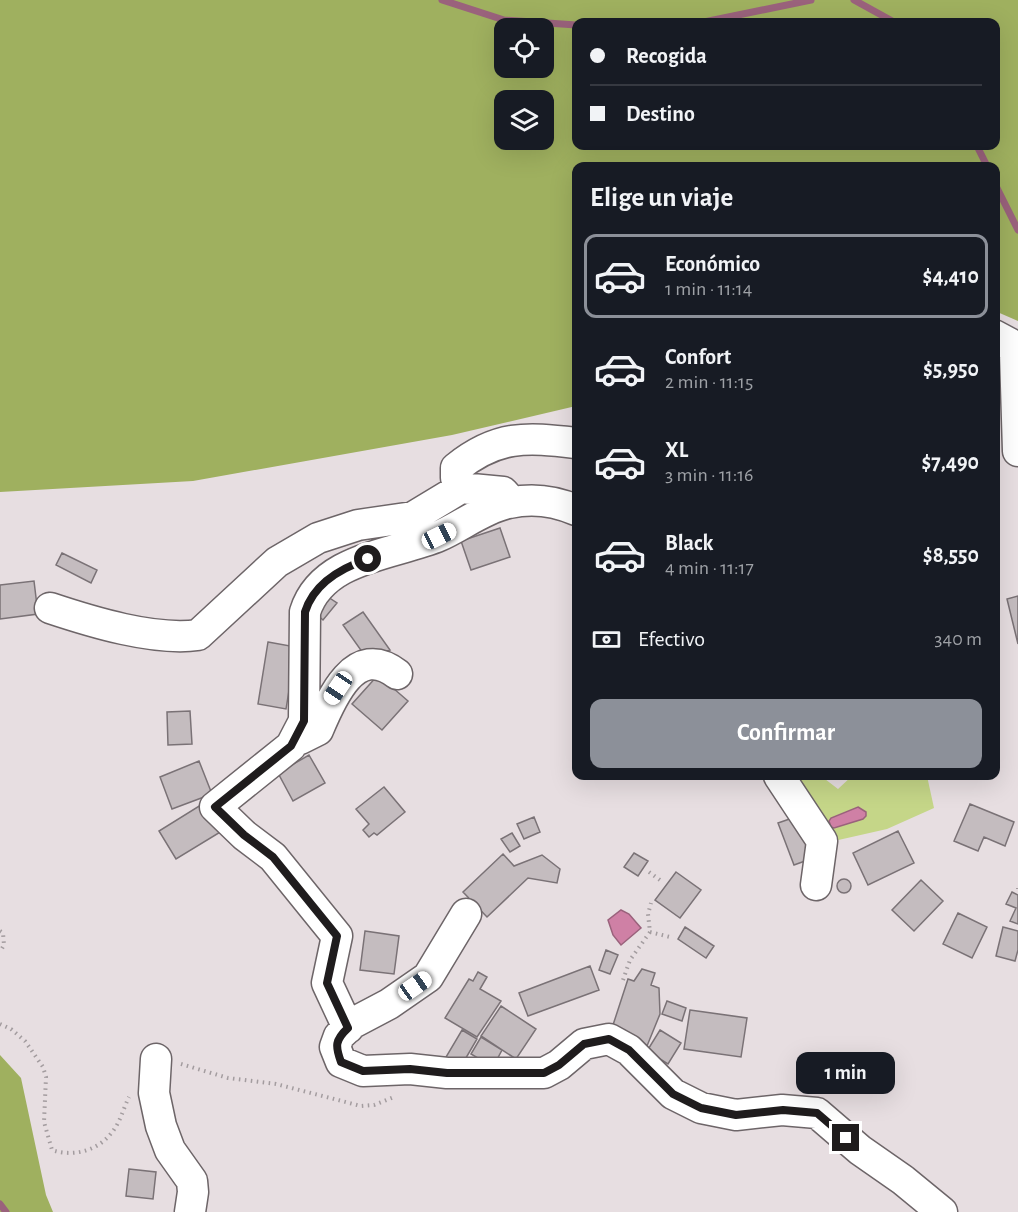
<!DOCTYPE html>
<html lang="es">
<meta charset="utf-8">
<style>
:root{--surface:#171b24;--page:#242831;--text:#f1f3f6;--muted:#9ea1a6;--line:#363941;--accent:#8c9099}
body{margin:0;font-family:"Alegreya Sans",sans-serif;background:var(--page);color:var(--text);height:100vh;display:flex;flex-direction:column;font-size:22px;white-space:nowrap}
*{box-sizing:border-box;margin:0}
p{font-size:20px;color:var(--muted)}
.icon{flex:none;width:33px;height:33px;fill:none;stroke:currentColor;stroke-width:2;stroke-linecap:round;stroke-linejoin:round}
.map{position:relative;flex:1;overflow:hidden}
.drawer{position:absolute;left:572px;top:162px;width:428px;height:618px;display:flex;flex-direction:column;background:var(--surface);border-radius:12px;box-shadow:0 6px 24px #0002}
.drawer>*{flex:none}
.top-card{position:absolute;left:572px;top:18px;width:428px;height:132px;border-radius:12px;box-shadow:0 6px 24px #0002;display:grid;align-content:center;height:132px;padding:0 18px;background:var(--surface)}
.tools{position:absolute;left:494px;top:18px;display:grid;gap:12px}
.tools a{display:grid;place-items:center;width:60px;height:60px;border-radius:12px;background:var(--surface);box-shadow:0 6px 24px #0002;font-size:30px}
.end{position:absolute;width:27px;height:27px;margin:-14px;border:8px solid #1f1c1d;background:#fff;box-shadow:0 0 0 3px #fff}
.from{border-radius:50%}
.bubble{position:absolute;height:42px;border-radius:12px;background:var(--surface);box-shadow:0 6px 24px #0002;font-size:20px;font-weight:700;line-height:42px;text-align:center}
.car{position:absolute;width:18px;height:36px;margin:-18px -9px;border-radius:8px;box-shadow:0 0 4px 2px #0007;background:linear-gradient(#fff 24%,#345 0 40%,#fff 0 76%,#345 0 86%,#fff 0)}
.top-card b{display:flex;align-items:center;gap:21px;height:57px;font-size:22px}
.top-card b+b{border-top:2px solid var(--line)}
.top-card i{width:15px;height:15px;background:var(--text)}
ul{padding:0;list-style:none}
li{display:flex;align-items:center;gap:18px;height:84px;margin:0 12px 9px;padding:0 6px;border:3px solid transparent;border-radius:12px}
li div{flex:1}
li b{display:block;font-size:22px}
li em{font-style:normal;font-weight:700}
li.active{border-color:var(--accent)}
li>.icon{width:54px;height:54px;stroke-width:1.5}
h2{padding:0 18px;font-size:27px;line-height:72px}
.pay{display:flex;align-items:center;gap:15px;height:66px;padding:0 18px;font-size:22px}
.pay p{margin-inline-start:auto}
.cta{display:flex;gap:12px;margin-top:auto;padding:12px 18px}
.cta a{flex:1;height:69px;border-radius:12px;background:var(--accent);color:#fff;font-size:24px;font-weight:700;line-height:69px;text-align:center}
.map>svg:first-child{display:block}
.green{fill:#c5d688}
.forest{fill:#9fb05f;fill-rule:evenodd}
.water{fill:#cf80a5;stroke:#9a627c;stroke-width:1.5}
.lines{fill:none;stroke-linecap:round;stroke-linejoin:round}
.stream{stroke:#9a627c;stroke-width:7}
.building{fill:#c4bcbf;stroke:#7a7276;stroke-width:1.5}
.minor-casing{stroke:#6d6568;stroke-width:33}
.path{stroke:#a39c9f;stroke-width:4;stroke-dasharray:1.5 4.5;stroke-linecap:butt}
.minor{stroke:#fff;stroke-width:30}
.route{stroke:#1f1c1d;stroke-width:8}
</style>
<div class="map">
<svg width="1018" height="1212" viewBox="0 0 1018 1212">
<rect width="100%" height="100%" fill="#e7dee1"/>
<path class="green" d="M 788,776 L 821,776 L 838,789 L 852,776 L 927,776 L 934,808 L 887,829 L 834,841 Z"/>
<path class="forest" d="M 0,0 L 1018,0 L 1018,321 L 995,311 L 994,166 L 576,166 L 576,406 L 452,435 L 193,481 L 0,492 ZM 576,22 L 994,22 L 994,146 L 576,146 ZM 504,28 L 543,28 L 543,68 L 504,68 ZM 504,100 L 543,100 L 543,140 L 504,140 Z
M 0,1055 L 21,1078 L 46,1195 L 53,1212 L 0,1212 Z"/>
<path class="water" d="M 858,807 L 866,812 L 866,816 L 863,819 L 834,828 L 831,827 L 829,821 L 831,818 Z
M 621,910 L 629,914 L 641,928 L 621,945 L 613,935 L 608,920 Z"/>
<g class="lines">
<path class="stream" d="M 442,0 L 504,20 L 576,25
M 854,0 L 894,22
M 704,22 L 811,0
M 977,146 L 987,166
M 994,182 L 1018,230
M 0,1204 L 6,1212"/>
</g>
<path class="building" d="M 500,528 L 510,557 L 471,570 L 461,541 Z
M 62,553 L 97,570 L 91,583 L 56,565 Z
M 34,581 L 38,614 L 0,619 L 0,585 Z
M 1018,596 L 1018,644 L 1007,599 Z
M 328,597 L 337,603 L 323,620 L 315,613 Z
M 363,612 L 390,650 L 365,656 L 343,625 Z
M 268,642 L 296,647 L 286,709 L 258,704 Z
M 378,675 L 408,701 L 382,730 L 352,704 Z
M 190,711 L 192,744 L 168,745 L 167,712 Z
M 309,755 L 325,783 L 293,801 L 278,773 Z
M 199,761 L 212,794 L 172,809 L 160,777 Z
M 384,787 L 405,812 L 377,835 L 374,833 L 369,837 L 363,830 L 369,824 L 356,809 Z
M 204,803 L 222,831 L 176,859 L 159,831 Z
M 970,804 L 1014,822 L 1005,846 L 984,837 L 978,851 L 954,841 Z
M 801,815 L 816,857 L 794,865 L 778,823 Z
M 534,817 L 540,832 L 524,839 L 517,824 Z
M 898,831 L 914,863 L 868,885 L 853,853 Z
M 512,833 L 520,846 L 510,852 L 501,839 Z
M 634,853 L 648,861 L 638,876 L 624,867 Z
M 503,854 L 514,866 L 542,855 L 560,869 L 557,883 L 528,878 L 487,917 L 463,892 Z
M 676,872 L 701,890 L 680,918 L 655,900 Z
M837 886a7 7 0 1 1 14 0a7 7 0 1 1-14 0Z
M 921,880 L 943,901 L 914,931 L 892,910 Z
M 1012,892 L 1018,895 L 1018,924 L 1010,921 L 1016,908 L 1006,904 Z
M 958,913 L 987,927 L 972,958 L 943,944 Z
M 685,927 L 714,946 L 706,958 L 678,939 Z
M 1003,927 L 1018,931 L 1018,950 L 1015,961 L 996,956 Z
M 365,931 L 399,936 L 394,974 L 360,970 Z
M 606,950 L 618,955 L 610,974 L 599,970 Z
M 590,966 L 599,990 L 528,1016 L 519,993 Z
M 642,969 L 655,973 L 651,985 L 659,988 L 660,1014 L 647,1046 L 613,1025 L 628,979 L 634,981 Z
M 478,972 L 487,977 L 480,989 L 501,1001 L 477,1037 L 445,1018 L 469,979 L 473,981 Z
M 667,1001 L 686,1008 L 682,1021 L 662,1014 Z
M 501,1006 L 536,1029 L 516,1059 L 481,1036 Z
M 690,1010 L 747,1018 L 741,1057 L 684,1049 Z
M 462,1030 L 477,1039 L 463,1063 L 446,1057 Z
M 660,1030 L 681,1043 L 668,1064 L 647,1051 Z
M 481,1037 L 502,1050 L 493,1067 L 471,1054 Z
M 129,1169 L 156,1172 L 153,1199 L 126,1196 Z"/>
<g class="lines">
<defs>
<path id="minor" d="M 994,335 L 1009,343 L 1015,353 L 1018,451
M 512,502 L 503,492 L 461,488 L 456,478 L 456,468 C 497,435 526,437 576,443
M 50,608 C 92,622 154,641 198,635 L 277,562 L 318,538 L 358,525 L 413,517 L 461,488
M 300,739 L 318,730 C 331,699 355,641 397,674
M 779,776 L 822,841 L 816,885
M 466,914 L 428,977 L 389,1004 L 353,1023 L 339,1036 L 335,1047 L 341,1062 L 363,1071 L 410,1069 L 447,1073 L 544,1073 L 559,1065 L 584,1044 L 609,1039 L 629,1050 L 673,1094 L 701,1108 L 736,1115 L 782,1110 L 817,1113 L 860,1150 L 903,1180 L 942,1212
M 348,1028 L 327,983 L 337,936 L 273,857 L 244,835 L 215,807 L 291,746 L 304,721 L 305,612 C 322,557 394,555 439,536 C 460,527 486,507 509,503 C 531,498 555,501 576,510
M 156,1059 L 154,1093 L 161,1126 L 170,1150 L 192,1181 L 193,1192 L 190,1212"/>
</defs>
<use href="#minor" class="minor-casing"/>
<path class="path" d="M 649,872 L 660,880
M 1018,888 L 1018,889
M 0,931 L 3,933 L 4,945 L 0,952
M 650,932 L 670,937
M 623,980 L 630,960 L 650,932 L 648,914 L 651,903
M 0,1024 L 11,1029 L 25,1041 L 43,1067 L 46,1077 L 44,1122 L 52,1150 C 76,1158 102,1149 115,1128 C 121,1119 124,1107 129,1097
M 181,1064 L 228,1078 L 276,1084 L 361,1106 L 374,1105 L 394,1097"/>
<use href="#minor" class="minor"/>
</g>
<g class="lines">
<path class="route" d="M 368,559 C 341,568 314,583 305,612 L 304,721 L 291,746 L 215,807 L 244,835 L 273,857 L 337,936 L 327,983 L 348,1028 C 335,1040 335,1046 341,1062 L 363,1071 L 410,1069 L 447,1073 L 544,1073 L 559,1065 L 584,1044 L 609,1039 L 629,1050 L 673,1094 L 701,1108 L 736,1115 L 783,1110 L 817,1113 L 846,1138"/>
</g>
</svg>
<div class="tools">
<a><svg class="icon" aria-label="locate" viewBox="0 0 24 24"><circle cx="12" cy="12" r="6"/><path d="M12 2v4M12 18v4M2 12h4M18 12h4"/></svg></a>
<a><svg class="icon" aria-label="layers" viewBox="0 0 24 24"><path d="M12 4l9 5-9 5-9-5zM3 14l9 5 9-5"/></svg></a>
</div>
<i class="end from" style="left:368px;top:559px"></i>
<i class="end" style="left:846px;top:1138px"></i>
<div class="bubble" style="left:796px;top:1052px;width:99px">1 min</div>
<i class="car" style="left:439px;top:536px;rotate:64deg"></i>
<i class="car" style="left:338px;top:688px;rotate:214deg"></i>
<i class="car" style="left:415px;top:986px;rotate:55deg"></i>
<div class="top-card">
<b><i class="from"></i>Recogida</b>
<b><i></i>Destino</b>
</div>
<section class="drawer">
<h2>Elige un viaje</h2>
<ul>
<li class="active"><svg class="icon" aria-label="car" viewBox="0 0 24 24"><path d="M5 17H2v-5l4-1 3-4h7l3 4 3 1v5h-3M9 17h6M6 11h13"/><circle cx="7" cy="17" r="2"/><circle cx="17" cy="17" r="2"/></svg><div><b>Económico</b><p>1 min · 11:14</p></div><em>$4,410</em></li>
<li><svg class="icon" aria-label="car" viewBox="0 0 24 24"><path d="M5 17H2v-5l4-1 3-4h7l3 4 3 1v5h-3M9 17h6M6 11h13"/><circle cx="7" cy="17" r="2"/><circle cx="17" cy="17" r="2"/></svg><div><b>Confort</b><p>2 min · 11:15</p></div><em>$5,950</em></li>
<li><svg class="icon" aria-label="car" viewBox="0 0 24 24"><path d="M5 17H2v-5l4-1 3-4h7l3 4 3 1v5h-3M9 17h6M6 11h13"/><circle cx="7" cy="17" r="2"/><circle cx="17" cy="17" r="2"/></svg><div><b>XL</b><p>3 min · 11:16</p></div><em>$7,490</em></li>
<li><svg class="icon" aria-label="car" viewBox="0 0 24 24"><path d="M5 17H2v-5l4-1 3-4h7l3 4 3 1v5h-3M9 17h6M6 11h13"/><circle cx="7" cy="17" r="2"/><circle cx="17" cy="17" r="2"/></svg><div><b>Black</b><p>4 min · 11:17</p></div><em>$8,550</em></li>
</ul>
<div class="pay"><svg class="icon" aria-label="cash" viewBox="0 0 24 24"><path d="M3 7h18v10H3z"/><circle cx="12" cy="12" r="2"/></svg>Efectivo<p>340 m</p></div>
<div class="cta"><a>Confirmar</a></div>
</section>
</div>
